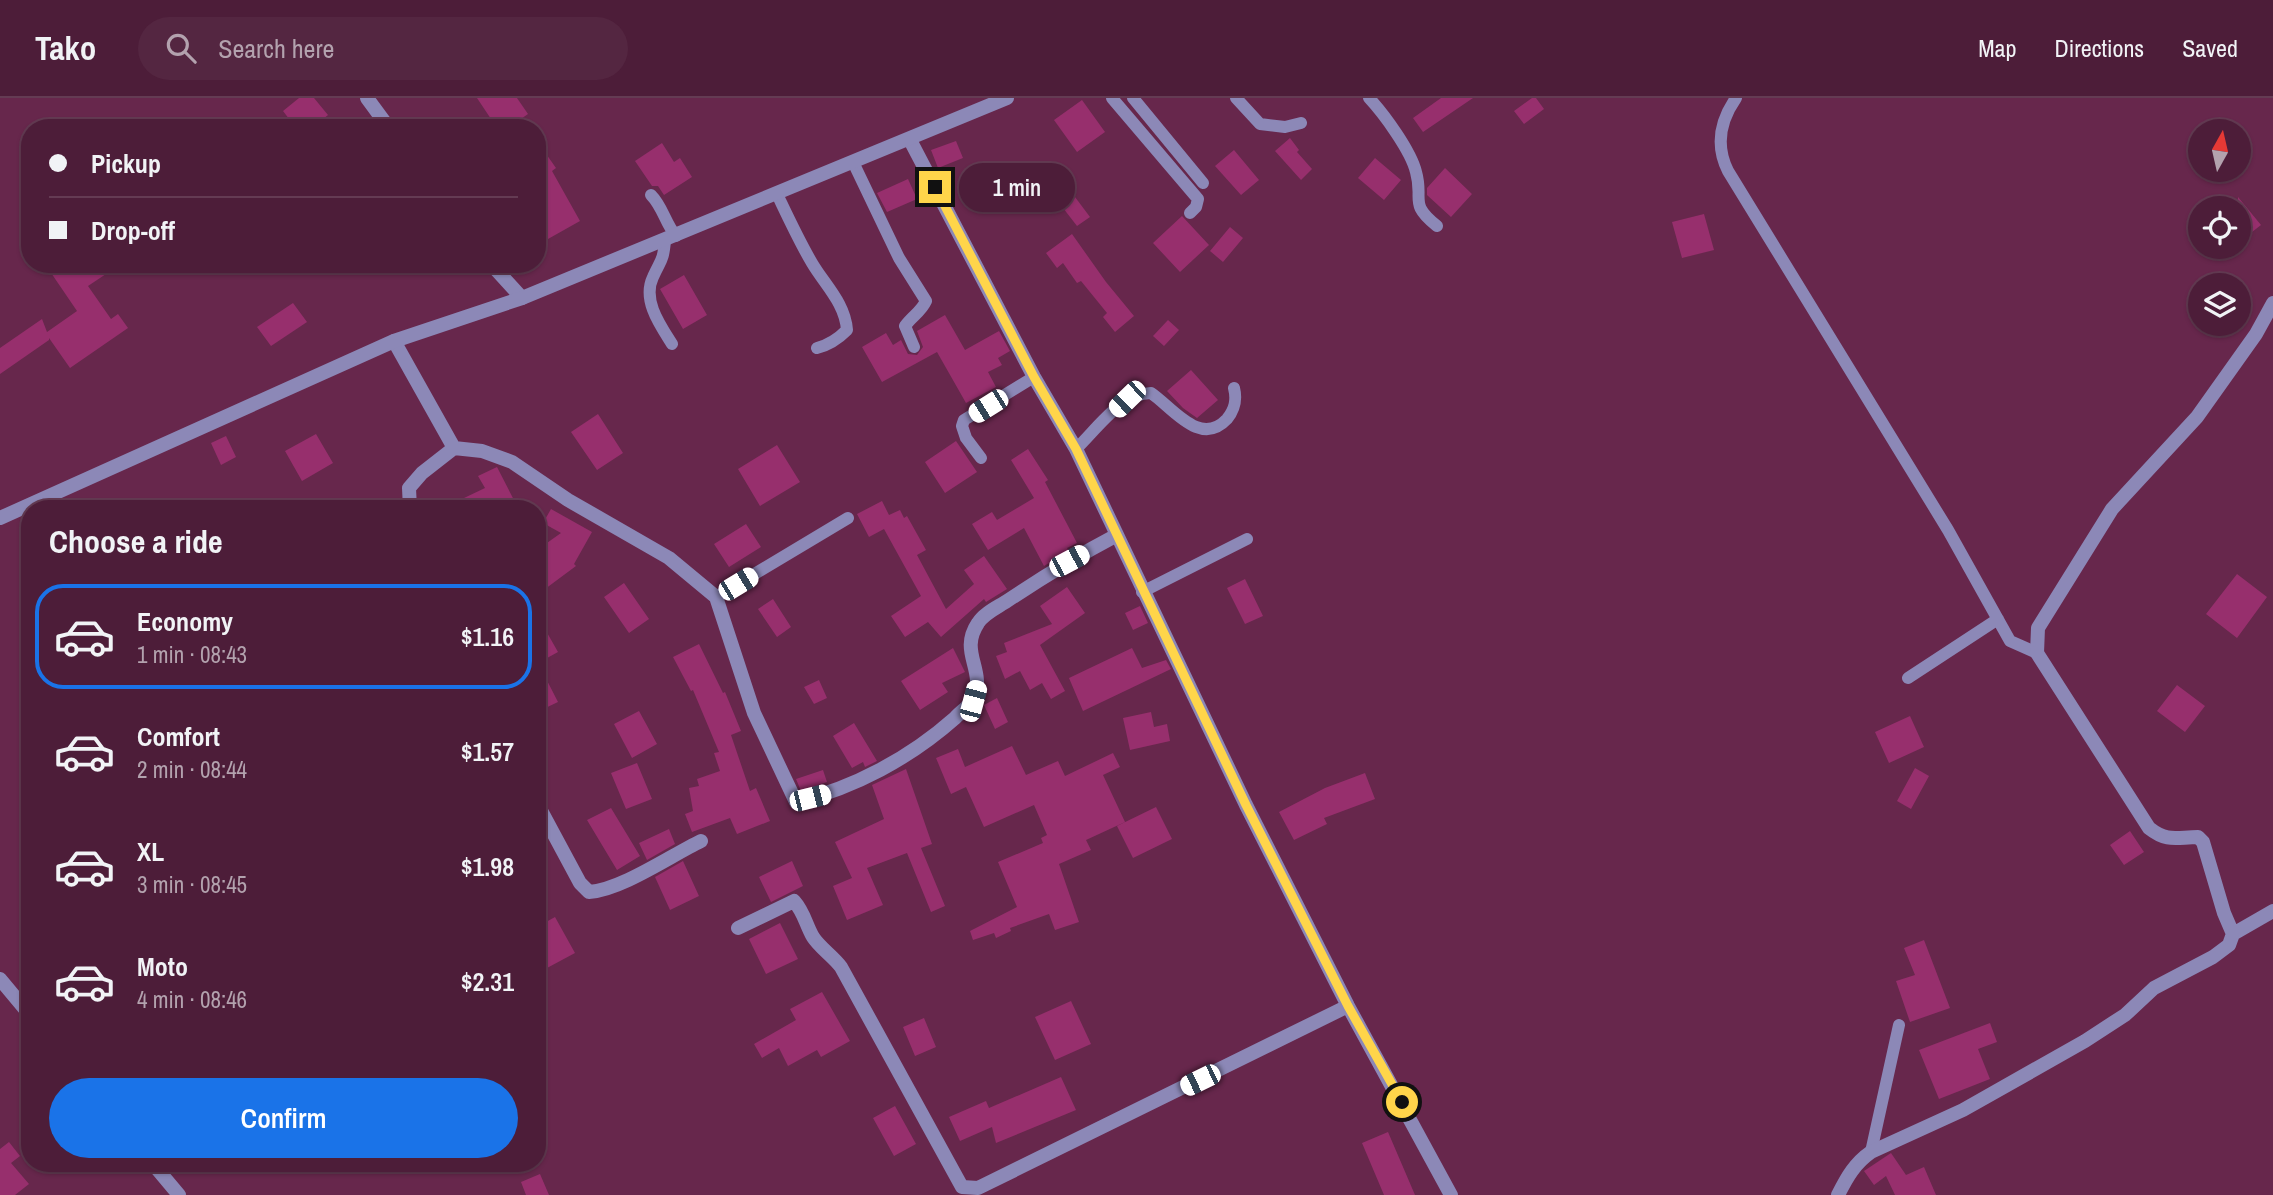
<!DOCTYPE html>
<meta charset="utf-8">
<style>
:root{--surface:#4d1d39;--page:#542641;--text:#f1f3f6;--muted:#b3a2ae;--line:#643b53;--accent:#1a73e8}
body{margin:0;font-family:"Archivo Narrow",sans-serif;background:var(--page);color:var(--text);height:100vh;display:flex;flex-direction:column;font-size:26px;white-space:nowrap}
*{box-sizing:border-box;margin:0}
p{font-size:23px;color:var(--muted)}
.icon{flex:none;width:38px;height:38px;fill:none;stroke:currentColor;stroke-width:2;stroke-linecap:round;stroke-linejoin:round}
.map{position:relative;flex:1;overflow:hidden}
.side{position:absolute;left:21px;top:402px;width:525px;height:672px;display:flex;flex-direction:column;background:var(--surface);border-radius:28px;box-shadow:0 2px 5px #0004,0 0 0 2px var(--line)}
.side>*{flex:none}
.hud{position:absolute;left:21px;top:21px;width:525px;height:154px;border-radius:28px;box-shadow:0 2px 5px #0004,0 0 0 2px var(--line);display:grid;align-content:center;height:154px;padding:0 28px;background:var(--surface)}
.needle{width:46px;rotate:8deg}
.controls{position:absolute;left:2188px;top:21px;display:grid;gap:14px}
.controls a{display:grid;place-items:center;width:63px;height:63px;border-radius:50%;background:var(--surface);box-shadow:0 2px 5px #0004,0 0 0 2px var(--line);font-size:35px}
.end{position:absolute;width:32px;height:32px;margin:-16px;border:9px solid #ffd54a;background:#111;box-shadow:0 0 0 4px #111}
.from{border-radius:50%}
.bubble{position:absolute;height:49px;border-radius:24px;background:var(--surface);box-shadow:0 2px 5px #0004,0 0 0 2px var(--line);font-size:23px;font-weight:600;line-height:49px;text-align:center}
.car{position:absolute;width:21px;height:42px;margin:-21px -10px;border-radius:9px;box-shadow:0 0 5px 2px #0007;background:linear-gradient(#fff 24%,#345 0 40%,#fff 0 76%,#345 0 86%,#fff 0)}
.hud b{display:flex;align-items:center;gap:24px;height:66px;font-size:26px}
.hud b+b{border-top:2px solid var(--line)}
.hud i{width:18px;height:18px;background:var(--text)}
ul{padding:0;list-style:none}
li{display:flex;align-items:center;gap:21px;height:105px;margin:0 14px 10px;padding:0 14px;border:4px solid transparent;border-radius:28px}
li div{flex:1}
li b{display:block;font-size:26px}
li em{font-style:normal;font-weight:600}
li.selected{border-color:var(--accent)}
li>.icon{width:63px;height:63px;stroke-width:1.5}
h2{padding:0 28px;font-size:32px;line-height:84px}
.button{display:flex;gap:14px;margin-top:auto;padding:14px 28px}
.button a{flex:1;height:80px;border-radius:42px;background:var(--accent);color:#fff;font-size:28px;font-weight:600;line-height:80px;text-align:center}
header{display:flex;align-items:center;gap:42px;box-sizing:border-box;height:98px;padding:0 35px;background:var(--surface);border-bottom:2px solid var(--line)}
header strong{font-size:33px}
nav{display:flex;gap:38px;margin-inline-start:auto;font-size:24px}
.search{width:490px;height:63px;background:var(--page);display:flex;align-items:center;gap:18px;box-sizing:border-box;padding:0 24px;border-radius:38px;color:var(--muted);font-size:26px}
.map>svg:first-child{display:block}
.building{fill:#972f6d}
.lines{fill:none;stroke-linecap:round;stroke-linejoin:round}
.service{stroke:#8c88b7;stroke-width:12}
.minor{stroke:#8c88b7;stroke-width:14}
.tertiary{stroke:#8c88b7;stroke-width:14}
.route{stroke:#ffd54a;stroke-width:9}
</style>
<header>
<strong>Tako</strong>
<div class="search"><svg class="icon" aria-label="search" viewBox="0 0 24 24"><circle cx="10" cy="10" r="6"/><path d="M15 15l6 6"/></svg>Search here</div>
<nav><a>Map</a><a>Directions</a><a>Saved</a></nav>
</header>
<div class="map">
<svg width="2273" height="1097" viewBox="0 0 2273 1097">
<rect width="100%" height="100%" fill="#67274c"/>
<path class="building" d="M 299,0 L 314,0 L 328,17 L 312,30 L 296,30 L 283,13 Z
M 477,0 L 517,0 L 528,16 L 508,30 L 497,30 Z
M 1441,0 L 1473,0 L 1423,34 L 1413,20 Z
M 1532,0 L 1536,0 L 1544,11 L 1524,26 L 1514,13 Z
M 1082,2 L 1105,34 L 1077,54 L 1054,22 Z
M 1290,40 L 1299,52 L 1297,54 L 1312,71 L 1301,82 L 1275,53 Z
M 537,43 L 556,70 L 552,73 L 580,123 L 548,141 L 537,122 Z
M 956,43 L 963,60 L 938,70 L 931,52 Z
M 662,45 L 674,64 L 680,60 L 692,79 L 664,97 L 658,88 L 652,88 L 635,63 Z
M 1234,52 L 1259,82 L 1241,97 L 1215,68 Z
M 1375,60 L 1401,82 L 1384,102 L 1358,80 Z
M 1445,70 L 1472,96 L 1451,119 L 1427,97 L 1427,90 Z
M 908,81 L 917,101 L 887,114 L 877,95 Z
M 1066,87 L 1090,119 L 1077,128 L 1053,97 Z
M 2238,99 L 2261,127 L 2238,145 Z
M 1704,116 L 1714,152 L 1682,160 L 1672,124 Z
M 1182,118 L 1209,147 L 1180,174 L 1153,145 Z
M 1230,129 L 1243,140 L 1223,164 L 1210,153 Z
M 1072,136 L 1106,184 L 1134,218 L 1115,234 L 1103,219 L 1107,215 L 1081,183 L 1077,185 L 1063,165 L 1057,170 L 1046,155 Z
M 45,166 L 121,166 L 88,188 L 111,221 L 118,216 L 128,230 L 70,270 L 49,240 L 49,242 L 0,276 L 0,250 L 42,221 L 47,234 L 77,213 Z
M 684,177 L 707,217 L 683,231 L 660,191 Z
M 293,205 L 307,224 L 271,248 L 257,229 Z
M 945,217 L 965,252 L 999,233 L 1010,253 L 998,260 L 1002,267 L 988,274 L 996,289 L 966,305 L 937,254 L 882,284 L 862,249 L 886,235 L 893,247 L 901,242 L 908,256 L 917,257 L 923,249 L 917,233 Z
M 1168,222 L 1179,232 L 1164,248 L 1153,238 Z
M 1191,272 L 1218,302 L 1197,320 L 1183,310 L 1167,293 Z
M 598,316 L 623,355 L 597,372 L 571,334 Z
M 316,336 L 333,365 L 302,383 L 285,353 Z
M 226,338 L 236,359 L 221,367 L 211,345 Z
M 956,343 L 977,374 L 945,395 L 925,364 Z
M 777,347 L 800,384 L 760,408 L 738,371 Z
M 1028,351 L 1048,382 L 1045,384 L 1077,445 L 1067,450 L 1069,453 L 1044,468 L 1024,430 L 988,452 L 972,426 L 992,414 L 997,422 L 1034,400 L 1011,362 Z
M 497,369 L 516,406 L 505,411 L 441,411 L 485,390 L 478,378 Z
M 882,403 L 889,417 L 900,412 L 904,420 L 907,418 L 926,452 L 917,457 L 946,511 L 974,486 L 964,472 L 984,458 L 1007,491 L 986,504 L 984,501 L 941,539 L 928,524 L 905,539 L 891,518 L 921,498 L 884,431 L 869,439 L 857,416 Z
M 551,411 L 592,434 L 574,466 L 576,468 L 545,491 L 537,481 L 537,452 L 561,435 L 543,425 Z
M 746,426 L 761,449 L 729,469 L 714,446 Z
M 2237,476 L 2267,499 L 2237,540 L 2206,516 Z
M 1245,481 L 1263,518 L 1245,526 L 1227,490 Z
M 624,485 L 649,521 L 629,535 L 604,499 Z
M 1067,489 L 1085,515 L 1040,547 L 1065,593 L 1051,601 L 1042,585 L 1030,592 L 1020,573 L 1005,581 L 996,558 L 1007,554 L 1004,545 L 1052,526 L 1040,508 Z
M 773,501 L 791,529 L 777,539 L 758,511 Z
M 1140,508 L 1148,525 L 1133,532 L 1125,515 Z
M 537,517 L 558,554 L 538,565 L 558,604 L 537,614 Z
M 699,546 L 723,595 L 725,594 L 741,633 L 731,637 L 750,693 L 756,690 L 770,723 L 737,736 L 730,720 L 692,734 L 685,716 L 693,713 L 689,690 L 699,688 L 697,681 L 720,673 L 714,655 L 719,654 L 693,592 L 691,593 L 673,559 Z
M 953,550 L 965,574 L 942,585 L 948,594 L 920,612 L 901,583 Z
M 1132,550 L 1142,570 L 1166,562 L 1171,571 L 1083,613 L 1069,580 Z
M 819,582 L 827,600 L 814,606 L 804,589 Z
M 2177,587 L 2205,608 L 2185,634 L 2157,613 Z
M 997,600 L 1008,624 L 995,631 L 984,607 Z
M 639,613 L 657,646 L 632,660 L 614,626 Z
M 1151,614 L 1154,629 L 1167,626 L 1170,643 L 1130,652 L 1123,620 Z
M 1910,618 L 1924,649 L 1889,665 L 1875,634 Z
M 854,625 L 877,663 L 865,669 L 863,664 L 852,670 L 833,638 Z
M 1012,648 L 1026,677 L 1058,663 L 1065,678 L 1113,655 L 1120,669 L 1103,677 L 1125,724 L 1086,742 L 1091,752 L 1059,766 L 1079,824 L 1055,832 L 1049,816 L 1010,830 L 1011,833 L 996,840 L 994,835 L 973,842 L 970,833 L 1017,809 L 998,764 L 1043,745 L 1041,740 L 1047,737 L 1034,707 L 984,729 L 966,689 L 951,696 L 936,660 L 958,651 L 965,669 Z
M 637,665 L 652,701 L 626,711 L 611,675 Z
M 1915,670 L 1929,678 L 1911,711 L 1897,703 Z
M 906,671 L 932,746 L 921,750 L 945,808 L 931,814 L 907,755 L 867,770 L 883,807 L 847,822 L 833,788 L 852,780 L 835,744 L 884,721 L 872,687 Z
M 823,672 L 827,684 L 801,693 L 796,681 Z
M 1365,675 L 1375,701 L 1324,720 L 1327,726 L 1294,742 L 1279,714 L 1325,690 Z
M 1156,709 L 1172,741 L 1133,760 L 1117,728 Z
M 611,710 L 640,758 L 617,772 L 587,722 Z
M 669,731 L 675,746 L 647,762 L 639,745 Z
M 2130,733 L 2144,754 L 2124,767 L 2110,747 Z
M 683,763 L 699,798 L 670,812 L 655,779 Z
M 792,763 L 803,788 L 771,804 L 759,779 Z
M 555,819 L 575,855 L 547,870 L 537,852 L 537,829 Z
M 780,825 L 798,861 L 766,876 L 749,841 Z
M 1924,842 L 1950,910 L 1910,924 L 1896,883 L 1915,877 L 1904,850 Z
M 822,894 L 850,943 L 821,959 L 817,952 L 788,968 L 779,950 L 762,960 L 754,946 L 796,922 L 790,911 Z
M 1071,903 L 1091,946 L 1055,962 L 1035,919 Z
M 924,920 L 936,949 L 915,958 L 903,929 Z
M 1990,925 L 1997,944 L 1978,951 L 1990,981 L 1939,1001 L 1919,952 Z
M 1061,979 L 1076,1012 L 996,1045 L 992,1029 L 960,1043 L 949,1019 L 986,1003 L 989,1010 Z
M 895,1008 L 916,1046 L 894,1058 L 873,1020 Z
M 1388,1034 L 1415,1097 L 1384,1097 L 1362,1045 Z
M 9,1044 L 20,1058 L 11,1065 L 29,1086 L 15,1097 L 0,1097 L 0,1051 Z
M 1891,1055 L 1906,1077 L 1924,1069 L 1936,1097 L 1895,1097 L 1886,1078 L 1874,1087 L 1864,1073 Z
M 540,1076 L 549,1097 L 526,1097 L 521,1084 Z"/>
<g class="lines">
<path class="service" d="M 1112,0 L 1198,101 L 1196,109 L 1190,115
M 1133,0 L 1203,85
M 1236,0 L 1260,26 L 1285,29 L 1301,25
M 1369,0 C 1384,16 1411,53 1416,74 C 1424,102 1408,105 1437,128
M 1736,0 C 1720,23 1715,47 1728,73 L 1948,432 L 2010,543 L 2037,555
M 853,64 L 899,160 L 926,203 C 921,214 912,218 905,228 L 914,249
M 777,96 C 788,119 799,143 812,165 C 825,187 845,205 847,232 C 838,241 829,247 817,250
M 651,97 C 663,109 665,125 676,138
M 665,143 C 663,164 661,161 653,179 C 642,202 660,227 672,246
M 1076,351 C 1097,331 1121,295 1151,295 C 1172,309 1200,350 1227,321 C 1235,311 1237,302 1234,290
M 981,360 L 966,340 L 962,328 L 964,322 L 1034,279
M 1142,494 L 1247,441
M 716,499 L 848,420
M 1908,580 L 1998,521
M 1871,1054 L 1899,927"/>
<path class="minor" d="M 367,0 L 389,30
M 910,42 L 1034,279 L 1076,351 L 1246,707 L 1348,908 L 1451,1097
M 491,166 L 522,200
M 394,243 L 454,350 L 482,353 L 512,364 L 568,402 L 669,460 L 716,499 L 754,615 L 796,704 C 854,690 910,660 955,620 C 960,614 970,608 973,601 C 987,572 958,555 978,525 C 984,515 998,509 1007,503 C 1043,479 1079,457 1117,437
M 410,411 L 409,390 L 422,375 L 454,350
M 537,705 L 580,785 L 589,794 C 621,792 670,758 701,743
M 738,830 L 794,803 C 804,814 806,827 813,839 C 820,850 833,858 841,869 L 962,1089 L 978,1090 L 1348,908
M 2233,836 L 2273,813
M 0,881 L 30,917
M 153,1066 L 179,1097
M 1838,1097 C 1847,1079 1855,1065 1871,1054 L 1963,1012 L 2085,943 L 2125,917 L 2154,890 L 2213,859 L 2229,847 L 2233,836 L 2224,815 L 2203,744 L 2198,739 C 2177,739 2168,745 2149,730 L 2037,555 L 2038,530 L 2112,411 L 2197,319 L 2256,236 L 2273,205"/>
<path class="tertiary" d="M 0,420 L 394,243 L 522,200 L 1007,0"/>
</g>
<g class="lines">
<path class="route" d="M 935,89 L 1034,279 L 1076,351 L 1246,707 L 1348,908 L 1402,1004"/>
</g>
</svg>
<div class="controls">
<a><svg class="needle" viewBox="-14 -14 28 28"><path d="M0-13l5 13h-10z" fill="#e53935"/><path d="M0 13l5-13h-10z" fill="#b3a2ae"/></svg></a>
<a><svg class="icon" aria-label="locate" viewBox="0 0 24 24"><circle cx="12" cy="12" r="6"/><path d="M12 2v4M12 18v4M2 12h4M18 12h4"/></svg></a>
<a><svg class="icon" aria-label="layers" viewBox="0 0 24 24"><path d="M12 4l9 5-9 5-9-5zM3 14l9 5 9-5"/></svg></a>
</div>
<i class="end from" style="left:1402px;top:1004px"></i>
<i class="end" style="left:935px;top:89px"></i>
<div class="bubble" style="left:959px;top:65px;width:116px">1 min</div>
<i class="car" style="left:1127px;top:301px;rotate:226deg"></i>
<i class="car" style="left:988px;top:308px;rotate:238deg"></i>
<i class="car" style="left:1069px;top:463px;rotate:62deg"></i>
<i class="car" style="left:738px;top:486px;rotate:59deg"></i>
<i class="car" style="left:973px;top:603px;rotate:15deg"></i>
<i class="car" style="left:810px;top:700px;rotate:76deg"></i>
<i class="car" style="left:1200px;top:982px;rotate:244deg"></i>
<div class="hud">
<b><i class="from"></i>Pickup</b>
<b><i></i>Drop-off</b>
</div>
<section class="side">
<h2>Choose a ride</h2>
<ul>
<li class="selected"><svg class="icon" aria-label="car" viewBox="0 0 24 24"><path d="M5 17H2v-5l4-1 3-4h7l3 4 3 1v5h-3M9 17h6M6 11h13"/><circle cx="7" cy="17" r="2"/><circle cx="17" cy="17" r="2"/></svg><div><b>Economy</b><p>1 min · 08:43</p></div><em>$1.16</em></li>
<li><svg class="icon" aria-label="car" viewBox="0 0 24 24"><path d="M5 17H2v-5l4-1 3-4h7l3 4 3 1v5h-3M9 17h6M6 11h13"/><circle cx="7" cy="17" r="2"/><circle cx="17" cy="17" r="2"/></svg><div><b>Comfort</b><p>2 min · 08:44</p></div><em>$1.57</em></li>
<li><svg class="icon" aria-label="car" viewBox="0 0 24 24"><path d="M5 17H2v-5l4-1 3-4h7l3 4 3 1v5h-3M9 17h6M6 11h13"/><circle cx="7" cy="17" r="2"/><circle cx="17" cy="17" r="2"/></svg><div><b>XL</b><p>3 min · 08:45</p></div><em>$1.98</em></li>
<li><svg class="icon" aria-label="car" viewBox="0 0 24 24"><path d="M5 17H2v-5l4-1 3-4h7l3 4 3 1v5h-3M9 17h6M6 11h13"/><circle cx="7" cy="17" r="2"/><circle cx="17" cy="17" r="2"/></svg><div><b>Moto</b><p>4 min · 08:46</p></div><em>$2.31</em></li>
</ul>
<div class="button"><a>Confirm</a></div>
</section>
</div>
